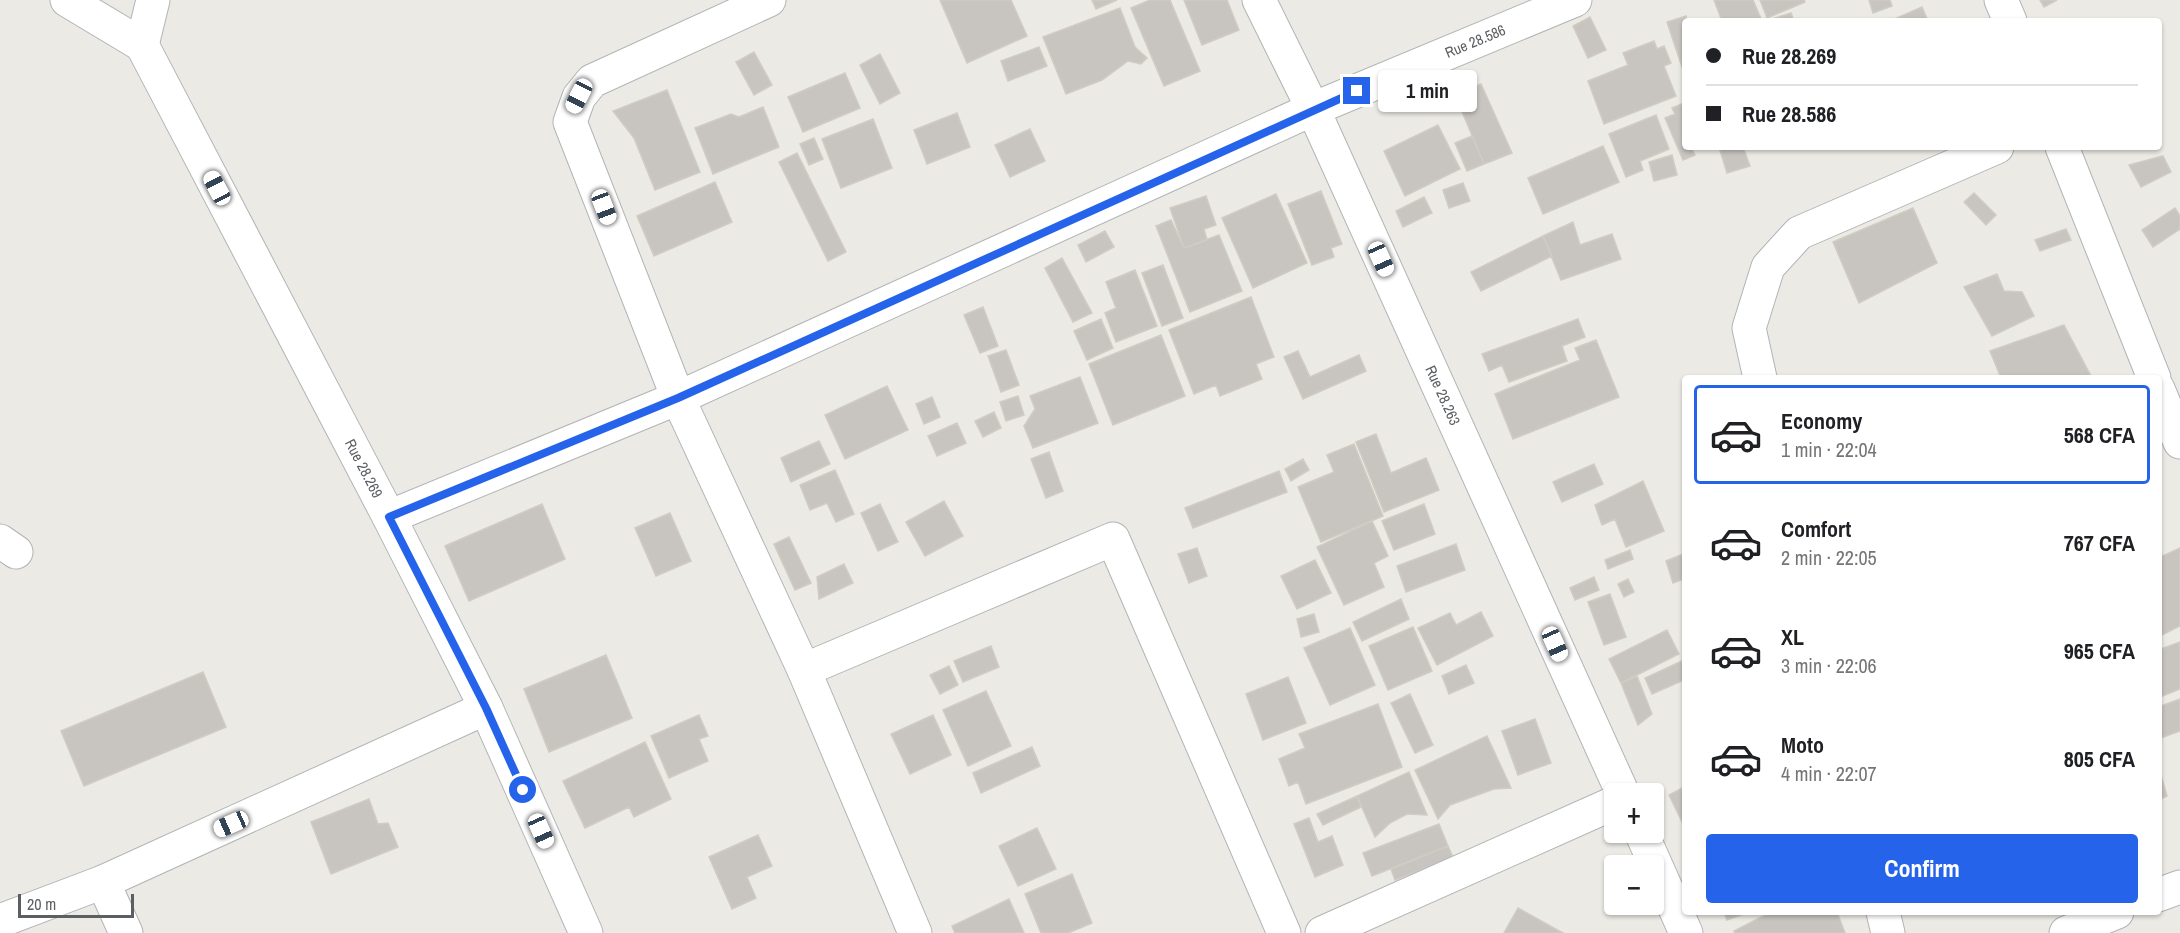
<!DOCTYPE html>
<meta charset="utf-8">
<style>
:root{--surface:#fff;--page:#f6f6f6;--text:#202124;--muted:#757577;--line:#e0e0e0;--accent:#2563eb}
body{margin:0;font-family:"Archivo Narrow",sans-serif;background:var(--page);color:var(--text);height:100vh;display:flex;flex-direction:column;font-size:22px;white-space:nowrap}
*{box-sizing:border-box;margin:0}
p{font-size:20px;color:var(--muted)}
.icon{flex:none;width:33px;height:33px;fill:none;stroke:currentColor;stroke-width:2;stroke-linecap:round;stroke-linejoin:round}
.map{position:relative;flex:1;overflow:hidden}
.side{position:absolute;left:1682px;top:375px;width:480px;height:540px;display:flex;flex-direction:column;background:var(--surface);border-radius:6px;box-shadow:0 2px 4px #0004}
.side>*{flex:none}
.top-card{position:absolute;left:1682px;top:18px;width:480px;height:132px;border-radius:6px;box-shadow:0 2px 4px #0004;display:grid;align-content:center;height:132px;padding:0 24px;background:var(--surface)}
.buttons{position:absolute;left:1604px;top:783px;display:grid;gap:12px}
.buttons a{display:grid;place-items:center;width:60px;height:60px;border-radius:6px;background:var(--surface);box-shadow:0 2px 4px #0004;font-size:30px}
.scale{position:absolute;left:18px;bottom:15px;width:116px;box-sizing:border-box;padding-left:6px;border:3px solid #5c5f62;border-top:0;font-size:16px;line-height:21px;white-space:nowrap;color:#5c5f62;-webkit-text-stroke:4px #fff;paint-order:stroke}
.end{position:absolute;width:27px;height:27px;margin:-14px;border:8px solid #2563eb;background:#fff;box-shadow:0 0 0 3px #fff}
.from{border-radius:50%}
.bubble{position:absolute;height:42px;border-radius:6px;background:var(--surface);box-shadow:0 2px 4px #0004;font-size:20px;font-weight:700;line-height:42px;text-align:center}
.car{position:absolute;width:18px;height:36px;margin:-18px -9px;border-radius:8px;box-shadow:0 0 4px 2px #0007;background:linear-gradient(#fff 24%,#345 0 40%,#fff 0 76%,#345 0 86%,#fff 0)}
.top-card b{display:flex;align-items:center;gap:21px;height:57px;font-size:22px}
.top-card b+b{border-top:2px solid var(--line)}
.top-card i{width:15px;height:15px;background:var(--text)}
ul{padding:10px 0 0;list-style:none}
li{display:flex;align-items:center;gap:18px;height:99px;margin:0 12px 9px;padding:0 12px;border:3px solid transparent;border-radius:6px}
li div{flex:1}
li b{display:block;font-size:22px}
li em{font-style:normal;font-weight:700}
li.on{border-color:var(--accent)}
li>.icon{width:54px;height:54px;stroke-width:1.5}
.action{display:flex;gap:12px;margin-top:auto;padding:12px 24px}
.action a{flex:1;height:69px;border-radius:6px;background:var(--accent);color:#fff;font-size:24px;font-weight:700;line-height:69px;text-align:center}
.map>svg:first-child{display:block}
.building{fill:#c8c5c0;stroke:#d0ccc3;stroke-width:1.5}
.lines{fill:none;stroke-linecap:round;stroke-linejoin:round}
.minor-casing{stroke:#b1b4b7;stroke-width:35}
.minor{stroke:#fff;stroke-width:33}
.route{stroke:#2563eb;stroke-width:8}
.labels{text-anchor:middle;stroke-width:5;stroke-linejoin:round;paint-order:stroke}
.street-label{font-size:15px;fill:#5c5f62;stroke:#fff}
</style>
<div class="map">
<svg width="2180" height="933" viewBox="0 0 2180 933">
<rect width="100%" height="100%" fill="#eceae4"/>
<path class="building" d="M 940,0 L 1011,0 L 1027,36 L 967,63 Z
M 1092,0 L 1117,0 L 1096,9 Z
M 1150,0 L 1170,0 L 1200,71 L 1164,86 L 1131,8 Z
M 1184,0 L 1227,0 L 1239,30 L 1202,45 Z
M 1714,0 L 1753,0 L 1762,21 L 1722,21 Z
M 1760,0 L 1804,0 L 1805,2 L 1767,18 Z
M 1869,0 L 1890,0 L 1892,6 L 1873,13 Z
M 2040,0 L 2057,0 L 2044,7 Z
M 1922,7 L 1928,21 L 1890,21 Z
M 1120,8 L 1135,47 L 1147,58 L 1141,64 L 1128,61 L 1102,80 L 1066,94 L 1043,37 Z
M 1791,13 L 1794,21 L 1772,21 L 1772,19 Z
M 1686,16 L 1687,21 L 1684,21 L 1684,73 L 1667,22 Z
M 1590,17 L 1606,50 L 1588,58 L 1573,26 Z
M 1654,41 L 1657,49 L 1664,46 L 1671,63 L 1664,66 L 1676,96 L 1604,124 L 1588,81 L 1628,65 L 1623,53 Z
M 1039,47 L 1047,66 L 1008,81 L 1001,61 Z
M 754,52 L 772,85 L 754,95 L 736,62 Z
M 880,54 L 900,93 L 880,104 L 860,65 Z
M 845,73 L 860,108 L 803,132 L 788,97 Z
M 1481,84 L 1512,153 L 1484,164 L 1455,95 Z
M 667,90 L 700,172 L 655,190 L 634,138 L 613,111 Z
M 1684,103 L 1684,147 L 1691,147 L 1695,155 L 1683,160 L 1665,118 L 1675,114 L 1672,108 Z
M 763,107 L 779,147 L 713,174 L 695,128 L 731,114 L 739,117 Z
M 957,113 L 970,147 L 927,164 L 914,130 Z
M 1656,115 L 1669,149 L 1640,161 L 1643,170 L 1626,177 L 1609,134 Z
M 873,119 L 892,168 L 841,188 L 822,139 Z
M 1438,125 L 1460,169 L 1405,196 L 1384,151 Z
M 1030,129 L 1045,161 L 1010,177 L 995,145 Z
M 1472,136 L 1484,164 L 1467,171 L 1455,143 Z
M 814,138 L 823,159 L 809,165 L 800,144 Z
M 1603,146 L 1619,182 L 1543,214 L 1528,178 Z
M 1719,147 L 1743,147 L 1750,166 L 1727,173 Z
M 797,153 L 846,252 L 828,261 L 779,162 Z
M 1672,155 L 1677,175 L 1654,181 L 1649,162 Z
M 2163,156 L 2171,172 L 2141,187 L 2129,165 Z
M 715,182 L 732,222 L 654,256 L 637,216 Z
M 1463,183 L 1470,201 L 1449,208 L 1443,190 Z
M 1321,191 L 1342,244 L 1331,248 L 1334,257 L 1312,265 L 1288,204 Z
M 1974,193 L 1996,215 L 1986,225 L 1964,202 Z
M 1276,194 L 1307,263 L 1253,288 L 1222,218 Z
M 1206,196 L 1216,225 L 1204,229 L 1207,240 L 1184,248 L 1170,208 Z
M 1424,197 L 1432,213 L 1403,227 L 1396,211 Z
M 1913,208 L 1937,263 L 1859,303 L 1833,242 Z
M 2175,208 L 2180,216 L 2180,229 L 2153,247 L 2142,230 Z
M 1171,220 L 1184,248 L 1219,235 L 1242,291 L 1190,312 L 1156,226 Z
M 1573,222 L 1580,245 L 1612,234 L 1621,259 L 1561,280 L 1543,236 Z
M 2066,229 L 2071,240 L 2040,251 L 2035,240 Z
M 1105,231 L 1114,247 L 1086,262 L 1078,245 Z
M 1543,236 L 1552,256 L 1481,291 L 1471,272 Z
M 1062,258 L 1092,313 L 1073,322 L 1045,268 Z
M 1163,265 L 1183,318 L 1162,326 L 1142,273 Z
M 1135,270 L 1157,326 L 1116,342 L 1105,313 L 1116,308 L 1106,282 Z
M 1997,274 L 2004,291 L 2022,292 L 2034,316 L 1992,336 L 1964,287 Z
M 1251,297 L 1274,357 L 1256,364 L 1262,379 L 1220,396 L 1216,385 L 1194,394 L 1169,330 Z
M 983,307 L 998,346 L 980,353 L 964,315 Z
M 1101,319 L 1113,348 L 1087,360 L 1074,331 Z
M 1578,319 L 1585,337 L 1562,346 L 1567,361 L 1509,382 L 1502,365 L 1489,371 L 1482,354 Z
M 2064,325 L 2092,378 L 2001,378 L 1990,351 Z
M 1161,335 L 1185,396 L 1113,425 L 1089,364 Z
M 1596,340 L 1619,397 L 1513,439 L 1495,394 L 1580,360 L 1575,348 Z
M 1006,350 L 1019,385 L 1001,392 L 988,356 Z
M 1298,351 L 1310,377 L 1359,355 L 1366,371 L 1303,399 L 1284,357 Z
M 1080,377 L 1098,423 L 1033,448 L 1024,426 L 1035,409 L 1030,396 Z
M 887,386 L 908,430 L 845,459 L 825,415 Z
M 1018,396 L 1024,415 L 1006,421 L 1000,402 Z
M 932,397 L 940,417 L 924,424 L 916,404 Z
M 994,412 L 1001,428 L 983,437 L 975,421 Z
M 957,423 L 966,443 L 937,456 L 928,436 Z
M 1376,434 L 1391,473 L 1426,458 L 1439,490 L 1384,512 L 1356,442 Z
M 819,441 L 830,464 L 791,482 L 781,458 Z
M 1354,444 L 1383,516 L 1321,542 L 1298,487 L 1334,472 L 1327,455 Z
M 1049,452 L 1063,491 L 1046,498 L 1031,459 Z
M 1303,459 L 1309,470 L 1291,481 L 1285,469 Z
M 1594,464 L 1603,484 L 1562,502 L 1553,482 Z
M 835,470 L 854,514 L 836,522 L 827,503 L 810,510 L 800,485 Z
M 1279,471 L 1287,492 L 1193,528 L 1185,508 Z
M 1643,481 L 1664,531 L 1626,547 L 1615,519 L 1602,525 L 1595,505 Z
M 944,501 L 963,536 L 925,556 L 906,522 Z
M 542,504 L 565,559 L 469,601 L 445,546 Z
M 880,504 L 898,542 L 878,551 L 861,513 Z
M 1424,504 L 1435,534 L 1394,550 L 1382,521 Z
M 670,513 L 691,561 L 656,576 L 635,528 Z
M 1372,521 L 1388,556 L 1374,563 L 1384,587 L 1344,605 L 1317,547 Z
M 789,537 L 811,583 L 795,590 L 774,544 Z
M 1456,544 L 1465,570 L 1406,592 L 1397,566 Z
M 1197,548 L 1207,576 L 1189,583 L 1178,554 Z
M 2180,548 L 2180,626 L 2158,637 L 2158,558 Z
M 1630,550 L 1633,559 L 1608,569 L 1605,560 Z
M 1683,554 L 1684,579 L 1673,583 L 1666,561 Z
M 1315,560 L 1331,593 L 1297,609 L 1281,576 Z
M 844,564 L 853,583 L 819,599 L 817,577 Z
M 1594,577 L 1599,590 L 1575,600 L 1570,588 Z
M 1628,579 L 1634,592 L 1624,597 L 1618,584 Z
M 1610,594 L 1626,637 L 1604,645 L 1588,602 Z
M 1401,599 L 1409,619 L 1362,641 L 1353,622 Z
M 1481,612 L 1493,636 L 1437,665 L 1418,628 L 1450,613 L 1456,625 Z
M 1314,614 L 1319,632 L 1301,637 L 1297,619 Z
M 1413,627 L 1432,671 L 1388,690 L 1369,646 Z
M 1350,628 L 1375,685 L 1330,705 L 1304,648 Z
M 1667,630 L 1679,654 L 1621,683 L 1609,659 Z
M 2180,642 L 2180,689 L 2158,698 L 2158,650 Z
M 991,646 L 999,667 L 963,682 L 954,661 Z
M 606,655 L 632,718 L 549,752 L 524,689 Z
M 1684,660 L 1684,680 L 1652,694 L 1645,678 Z
M 1466,665 L 1474,683 L 1449,694 L 1442,676 Z
M 949,666 L 958,685 L 940,694 L 930,675 Z
M 203,672 L 226,727 L 84,786 L 61,731 Z
M 1637,676 L 1652,714 L 1638,725 L 1621,683 Z
M 1288,677 L 1306,723 L 1263,740 L 1246,694 Z
M 986,691 L 1011,746 L 968,766 L 943,710 Z
M 1410,694 L 1433,745 L 1415,753 L 1391,703 Z
M 2180,699 L 2180,731 L 2161,738 L 2158,707 Z
M 1378,704 L 1402,767 L 1306,804 L 1298,782 L 1289,786 L 1279,759 L 1305,748 L 1299,734 Z
M 699,715 L 708,736 L 699,739 L 708,761 L 669,778 L 651,736 Z
M 933,715 L 951,755 L 910,774 L 891,734 Z
M 1535,719 L 1551,763 L 1518,775 L 1502,731 Z
M 1487,736 L 1511,788 L 1494,789 L 1450,805 L 1438,819 L 1415,770 Z
M 645,742 L 671,799 L 634,817 L 629,807 L 585,828 L 563,781 Z
M 1032,747 L 1040,766 L 981,793 L 973,773 Z
M 2158,765 L 2167,796 L 2158,800 Z
M 1409,772 L 1427,815 L 1407,814 L 1390,823 L 1375,837 L 1357,796 Z
M 1684,787 L 1684,826 L 1669,795 Z
M 1357,796 L 1361,807 L 1323,825 L 1317,814 Z
M 369,799 L 378,824 L 388,823 L 398,847 L 331,874 L 311,822 Z
M 1309,818 L 1318,842 L 1332,836 L 1343,865 L 1315,877 L 1294,824 Z
M 1439,824 L 1448,846 L 1372,876 L 1363,853 Z
M 1037,828 L 1056,869 L 1018,886 L 999,846 Z
M 758,835 L 772,866 L 747,877 L 756,898 L 732,909 L 709,857 Z
M 1448,846 L 1453,857 L 1395,880 L 1391,869 Z
M 1072,874 L 1092,923 L 1068,933 L 1041,933 L 1025,894 Z
M 1009,899 L 1024,933 L 955,933 L 952,926 Z
M 1518,908 L 1563,933 L 1504,933 Z
M 1724,912 L 1749,912 L 1727,920 Z
M 1771,912 L 1837,912 L 1845,933 L 1735,933 L 1734,931 Z"/>
<g class="lines">
<defs>
<g id="minor">
<path d="M 67,0 L 142,45"/>
<path d="M 769,0 L 592,81 L 579,97 L 570,122 L 678,398 L 804,670 L 915,933"/>
<path id="s1" d="M 1259,0 L 1313,109 L 1623,794"/>
<path d="M 2001,0 L 2010,21"/>
<path id="s2" d="M 142,45 L 389,517 L 486,708 L 586,933"/>
<path d="M 142,45 L 153,0"/>
<path d="M 2062,147 L 2154,378"/>
<path d="M 1760,378 L 1749,328 L 1768,267 L 1799,233 L 1997,147"/>
<path d="M 2158,389 L 2180,442"/>
<path id="s3" d="M 389,517 L 678,398 L 1313,109 L 1575,0"/>
<path d="M 0,541 L 16,552"/>
<path d="M 804,670 L 1113,539 L 1284,933"/>
<path d="M 1641,832 L 1686,933"/>
<path d="M 103,882 L 126,933"/>
<path d="M 2158,895 L 2180,887"/>
<path d="M 1883,912 L 1888,933"/>
<path d="M 0,921 L 103,882 L 486,708"/>
<path d="M 1322,933 L 1614,803"/>
<path d="M 2066,933 L 2117,912"/>
</g>
</defs>
<use href="#minor" class="minor-casing"/>
<use href="#minor" class="minor"/>
</g>
<g class="lines">
<path class="route" d="M 523,790 L 486,708 L 389,517 L 678,398 L 1357,91"/>
</g>
<g class="labels">
<g class="street-label">
<text dy="5" stroke="none"><textPath href="#s3" startOffset="1186">Rue 28.586</textPath></text>
<text dy="5" stroke="none"><textPath href="#s1" startOffset="436">Rue 28.263</textPath></text>
<text dy="5" stroke="none"><textPath href="#s2" startOffset="478">Rue 28.269</textPath></text>
</g>
</g>
</svg>
<div class="buttons">
<a>+</a>
<a>−</a>
</div>
<div class="scale">20 m</div>
<i class="end from" style="left:523px;top:790px"></i>
<i class="end" style="left:1357px;top:91px"></i>
<div class="bubble" style="left:1378px;top:70px;width:99px">1 min</div>
<i class="car" style="left:579px;top:96px;rotate:207deg"></i>
<i class="car" style="left:217px;top:188px;rotate:332deg"></i>
<i class="car" style="left:604px;top:207px;rotate:159deg"></i>
<i class="car" style="left:1381px;top:259px;rotate:156deg"></i>
<i class="car" style="left:1555px;top:644px;rotate:156deg"></i>
<i class="car" style="left:231px;top:824px;rotate:246deg"></i>
<i class="car" style="left:541px;top:831px;rotate:156deg"></i>
<div class="top-card">
<b><i class="from"></i>Rue 28.269</b>
<b><i></i>Rue 28.586</b>
</div>
<section class="side">
<ul>
<li class="on"><svg class="icon" aria-label="car" viewBox="0 0 24 24"><path d="M5 17H2v-5l4-1 3-4h7l3 4 3 1v5h-3M9 17h6M6 11h13"/><circle cx="7" cy="17" r="2"/><circle cx="17" cy="17" r="2"/></svg><div><b>Economy</b><p>1 min · 22:04</p></div><em>568 CFA</em></li>
<li><svg class="icon" aria-label="car" viewBox="0 0 24 24"><path d="M5 17H2v-5l4-1 3-4h7l3 4 3 1v5h-3M9 17h6M6 11h13"/><circle cx="7" cy="17" r="2"/><circle cx="17" cy="17" r="2"/></svg><div><b>Comfort</b><p>2 min · 22:05</p></div><em>767 CFA</em></li>
<li><svg class="icon" aria-label="car" viewBox="0 0 24 24"><path d="M5 17H2v-5l4-1 3-4h7l3 4 3 1v5h-3M9 17h6M6 11h13"/><circle cx="7" cy="17" r="2"/><circle cx="17" cy="17" r="2"/></svg><div><b>XL</b><p>3 min · 22:06</p></div><em>965 CFA</em></li>
<li><svg class="icon" aria-label="car" viewBox="0 0 24 24"><path d="M5 17H2v-5l4-1 3-4h7l3 4 3 1v5h-3M9 17h6M6 11h13"/><circle cx="7" cy="17" r="2"/><circle cx="17" cy="17" r="2"/></svg><div><b>Moto</b><p>4 min · 22:07</p></div><em>805 CFA</em></li>
</ul>
<div class="action"><a>Confirm</a></div>
</section>
</div>
